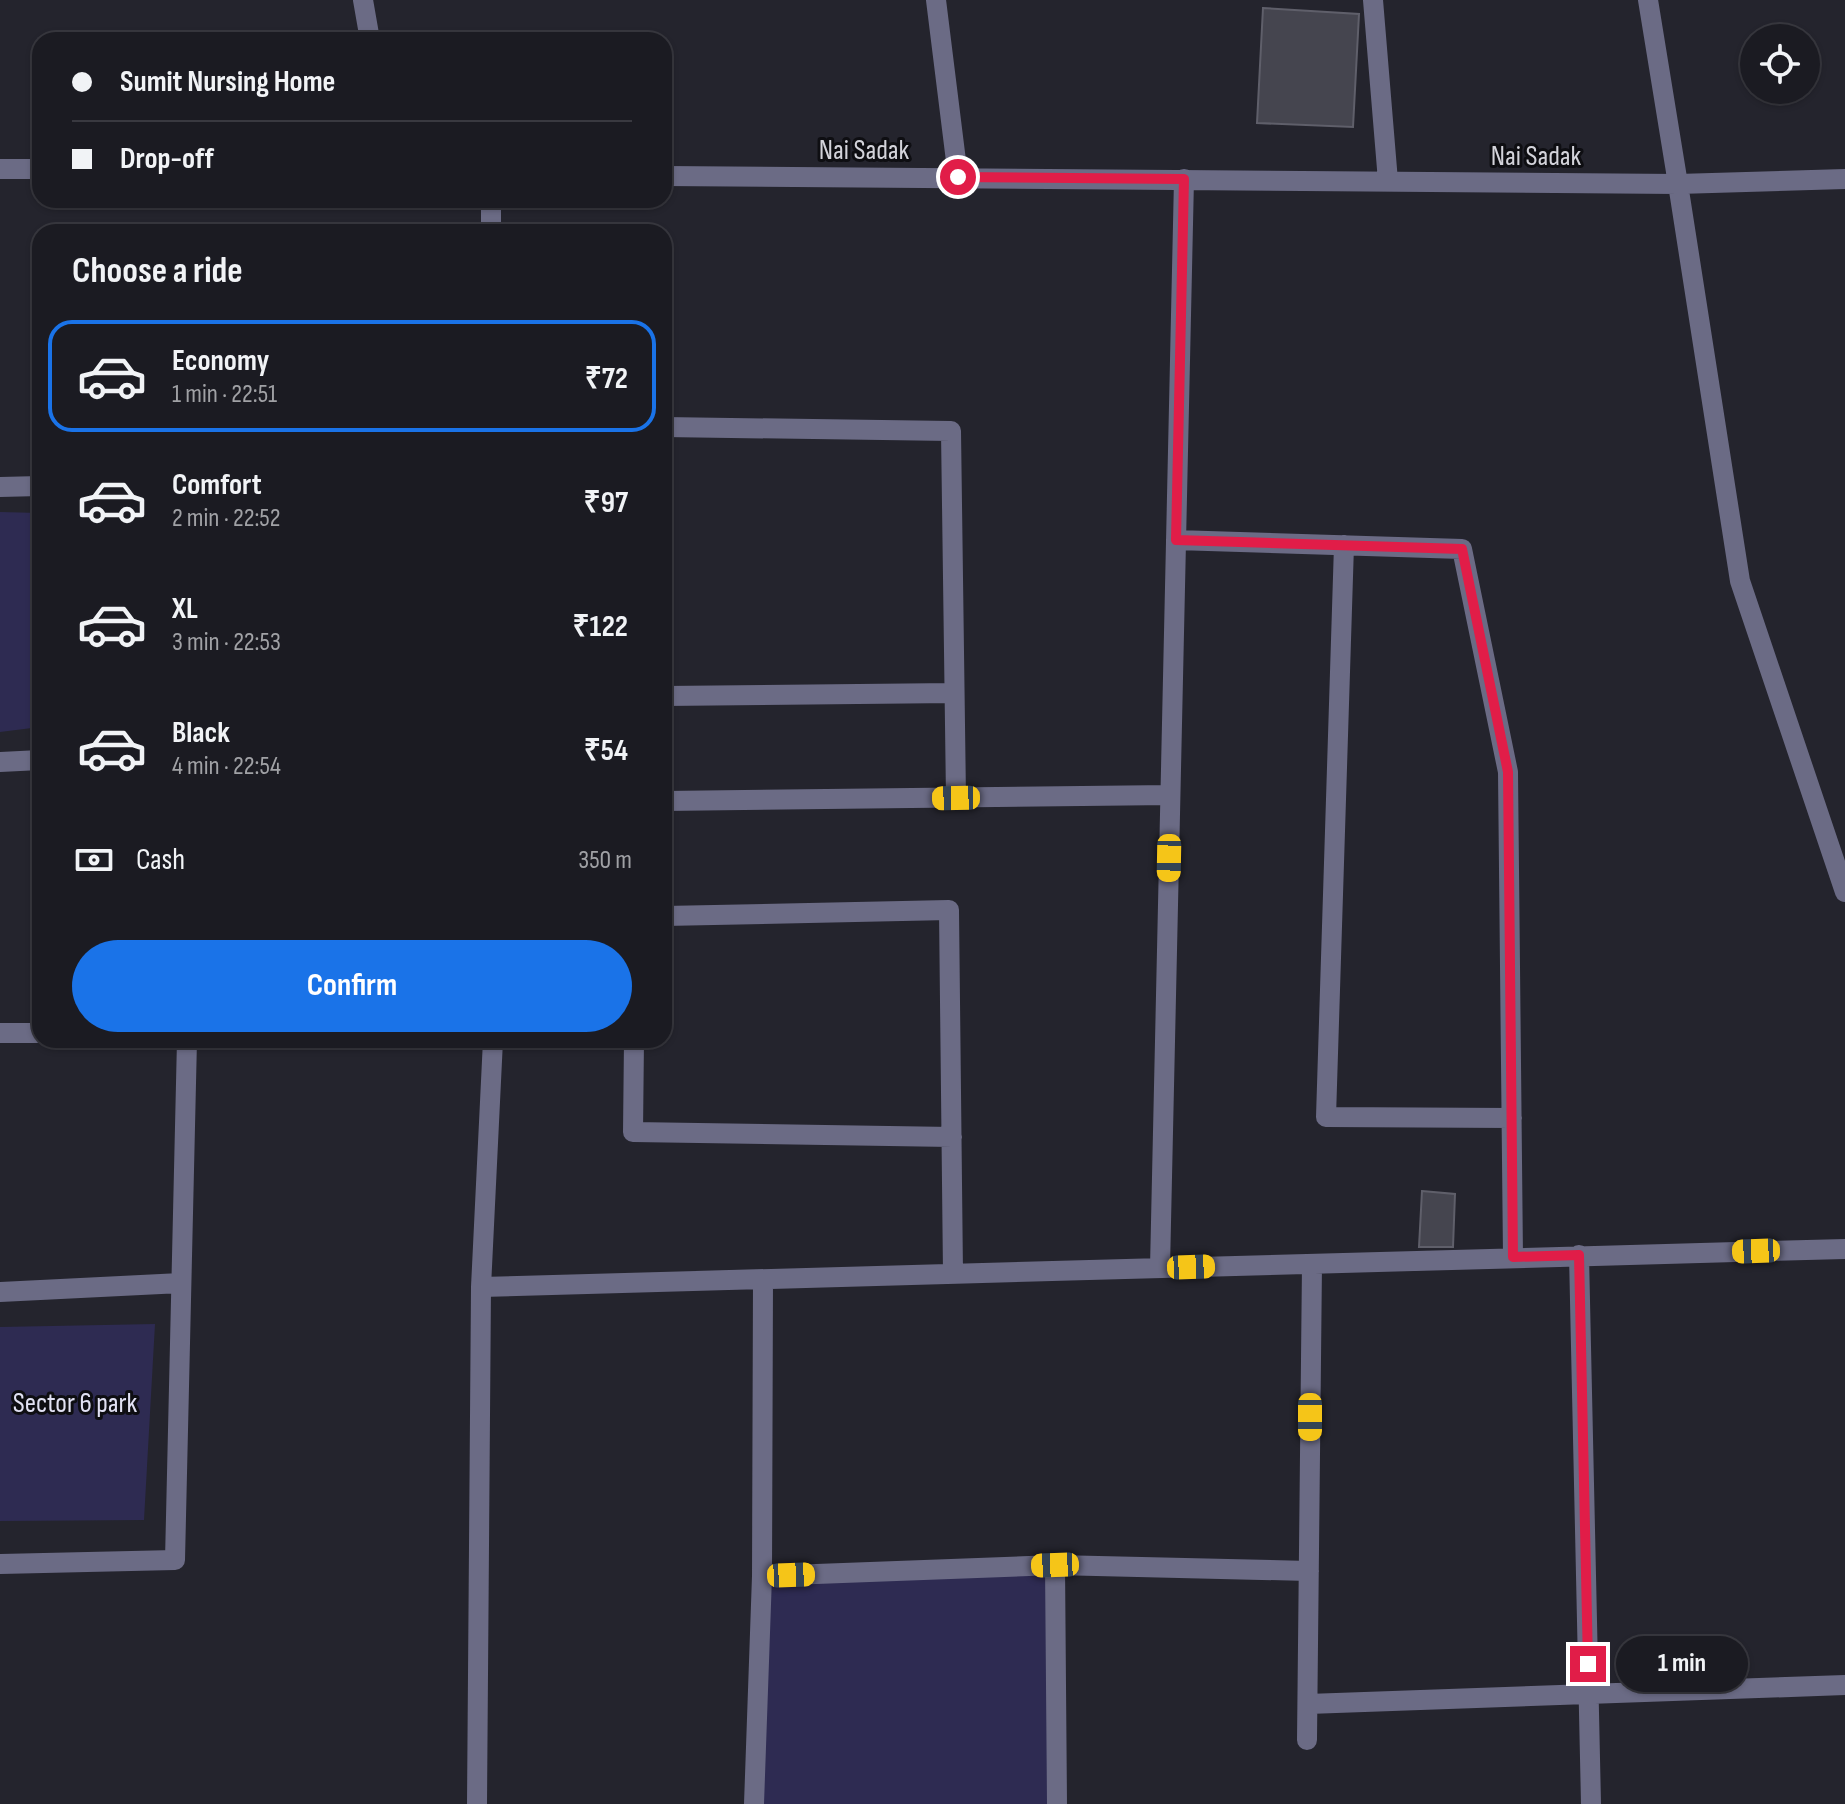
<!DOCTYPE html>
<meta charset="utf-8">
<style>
:root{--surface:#1b1b22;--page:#24242a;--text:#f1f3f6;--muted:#a0a1a5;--line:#393940;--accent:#1a73e8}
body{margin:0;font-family:"Sofia Sans Condensed",sans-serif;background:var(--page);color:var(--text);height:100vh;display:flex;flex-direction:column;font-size:30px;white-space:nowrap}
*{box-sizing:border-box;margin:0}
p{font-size:26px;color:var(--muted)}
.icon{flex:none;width:44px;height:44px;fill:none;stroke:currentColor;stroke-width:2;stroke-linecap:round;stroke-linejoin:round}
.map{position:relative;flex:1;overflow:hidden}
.drawer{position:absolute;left:32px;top:224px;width:640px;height:824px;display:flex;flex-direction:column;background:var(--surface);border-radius:24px;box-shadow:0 2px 6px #0004,0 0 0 2px var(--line)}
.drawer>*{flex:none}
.banner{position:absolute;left:32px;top:32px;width:640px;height:176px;border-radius:24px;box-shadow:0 2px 6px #0004,0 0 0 2px var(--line);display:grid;align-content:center;height:176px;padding:0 40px;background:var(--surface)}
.fabs{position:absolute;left:1740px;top:24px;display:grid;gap:16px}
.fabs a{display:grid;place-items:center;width:80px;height:80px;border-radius:50%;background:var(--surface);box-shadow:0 2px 6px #0004,0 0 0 2px var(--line);font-size:40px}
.end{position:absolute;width:36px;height:36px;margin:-18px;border:10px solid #e11d48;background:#fff;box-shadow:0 0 0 4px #fff}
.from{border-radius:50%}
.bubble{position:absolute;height:56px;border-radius:28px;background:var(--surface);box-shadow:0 2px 6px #0004,0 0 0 2px var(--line);font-size:26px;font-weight:700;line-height:56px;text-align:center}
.car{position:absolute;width:24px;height:48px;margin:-24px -12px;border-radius:10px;box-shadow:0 0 6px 2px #0007;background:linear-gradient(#f5c518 24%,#345 0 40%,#f5c518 0 76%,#345 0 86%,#f5c518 0)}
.banner b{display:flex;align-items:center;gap:28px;height:76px;font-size:30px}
.banner b+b{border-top:2px solid var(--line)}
.banner i{width:20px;height:20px;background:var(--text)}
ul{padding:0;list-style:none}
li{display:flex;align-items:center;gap:24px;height:112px;margin:0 16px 12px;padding:0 24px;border:4px solid transparent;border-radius:24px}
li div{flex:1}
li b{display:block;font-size:30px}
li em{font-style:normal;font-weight:700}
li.on{border-color:var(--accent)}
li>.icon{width:72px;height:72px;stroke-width:1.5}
h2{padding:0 40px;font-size:36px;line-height:96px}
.pay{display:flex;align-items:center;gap:20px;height:88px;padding:0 40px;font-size:30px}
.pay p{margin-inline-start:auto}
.action{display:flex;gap:16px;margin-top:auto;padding:16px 40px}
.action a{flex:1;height:92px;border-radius:48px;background:var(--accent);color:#fff;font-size:32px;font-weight:700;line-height:92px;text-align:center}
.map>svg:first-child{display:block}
.green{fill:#2e2b52}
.building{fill:#45454f;stroke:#5f5f6a;stroke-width:2}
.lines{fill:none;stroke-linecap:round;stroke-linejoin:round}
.minor{stroke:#6b6b85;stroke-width:20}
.route{stroke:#e11d48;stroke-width:10}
.labels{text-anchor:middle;stroke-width:6;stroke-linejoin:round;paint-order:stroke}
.street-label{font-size:28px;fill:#d3d3da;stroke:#0e0e12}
.park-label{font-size:28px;fill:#e1e1f3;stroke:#0e0e12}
</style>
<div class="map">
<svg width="1845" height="1804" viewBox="0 0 1845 1804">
<rect width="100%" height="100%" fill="#24242d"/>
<path class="green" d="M 0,512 L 40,513 L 40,727 L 0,732 Z
M 155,1324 L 144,1520 L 0,1521 L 0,1327 Z
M 1055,1565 L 1057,1804 L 754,1804 L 762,1576 Z"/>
<path class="building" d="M 1263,8 L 1359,14 L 1353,127 L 1257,123 Z
M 1422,1191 L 1455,1194 L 1453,1247 L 1419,1247 Z"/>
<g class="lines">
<path class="minor" d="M 363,0 L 370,40
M 936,0 L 958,177
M 1373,0 L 1388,181
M 1648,0 L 1678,184 L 1845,179
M 0,169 L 40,169
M 664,176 L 1678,184 L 1740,581 L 1845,892
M 491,200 L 491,232
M 664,427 L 951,431 L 956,798
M 0,487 L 40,486
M 1176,540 L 1462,549 L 1508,772 L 1513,1257
M 1344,545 L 1326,1117 L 1512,1118
M 664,696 L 954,693
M 0,762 L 40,760
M 664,801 L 1170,795
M 664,916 L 949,910 L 953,1274
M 0,1033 L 40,1033
M 634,1040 L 633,1132 L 952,1137
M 1579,1255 L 1591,1804
M 1160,1268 L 1184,179
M 481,1287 L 1845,1249
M 0,1292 L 181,1283
M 0,1564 L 175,1560 L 187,1040
M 1055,1565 L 1309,1571
M 762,1576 L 1055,1565 L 1057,1804
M 1308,1704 L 1845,1685
M 1307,1740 L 1312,1264
M 477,1804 L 481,1287 L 493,1040
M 754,1804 L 762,1576 L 763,1280"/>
</g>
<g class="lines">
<path class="route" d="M 958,177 L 1184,179 L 1176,540 L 1462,549 L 1508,772 L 1513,1257 L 1579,1255 L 1588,1664"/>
</g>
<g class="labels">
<g class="street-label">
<text x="864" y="159">Nai Sadak</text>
<text x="1536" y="165">Nai Sadak</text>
</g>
<g class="park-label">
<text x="75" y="1412">Sector 6 park</text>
</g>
</g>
</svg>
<div class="fabs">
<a><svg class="icon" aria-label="locate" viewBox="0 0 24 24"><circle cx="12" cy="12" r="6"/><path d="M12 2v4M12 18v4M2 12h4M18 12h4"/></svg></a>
</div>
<i class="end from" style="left:958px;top:177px"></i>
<i class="end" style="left:1588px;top:1664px"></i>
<div class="bubble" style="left:1616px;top:1636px;width:132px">1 min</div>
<i class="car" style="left:956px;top:798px;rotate:269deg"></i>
<i class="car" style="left:1169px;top:858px;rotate:181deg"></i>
<i class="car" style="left:1756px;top:1251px;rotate:268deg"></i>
<i class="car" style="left:1191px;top:1267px;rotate:88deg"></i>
<i class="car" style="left:1310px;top:1417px;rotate:180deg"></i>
<i class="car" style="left:1055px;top:1565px;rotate:268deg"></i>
<i class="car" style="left:791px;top:1575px;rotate:88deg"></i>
<div class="banner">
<b><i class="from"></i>Sumit Nursing Home</b>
<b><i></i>Drop-off</b>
</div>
<section class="drawer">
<h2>Choose a ride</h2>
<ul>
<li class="on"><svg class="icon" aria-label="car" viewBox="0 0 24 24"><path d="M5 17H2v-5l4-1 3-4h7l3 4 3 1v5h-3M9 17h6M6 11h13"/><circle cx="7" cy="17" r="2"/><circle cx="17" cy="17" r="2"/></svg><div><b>Economy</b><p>1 min · 22:51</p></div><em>₹72</em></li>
<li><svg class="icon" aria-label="car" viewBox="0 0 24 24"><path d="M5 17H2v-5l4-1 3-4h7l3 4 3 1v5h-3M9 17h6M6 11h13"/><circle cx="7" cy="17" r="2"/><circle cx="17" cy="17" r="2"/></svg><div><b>Comfort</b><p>2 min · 22:52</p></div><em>₹97</em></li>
<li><svg class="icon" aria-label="car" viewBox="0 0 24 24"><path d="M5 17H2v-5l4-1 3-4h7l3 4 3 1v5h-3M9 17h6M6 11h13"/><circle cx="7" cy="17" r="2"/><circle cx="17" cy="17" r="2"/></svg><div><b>XL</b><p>3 min · 22:53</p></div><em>₹122</em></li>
<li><svg class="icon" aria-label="car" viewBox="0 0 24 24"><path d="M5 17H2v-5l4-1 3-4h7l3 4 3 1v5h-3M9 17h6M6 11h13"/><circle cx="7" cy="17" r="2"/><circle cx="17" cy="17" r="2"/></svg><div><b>Black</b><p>4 min · 22:54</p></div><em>₹54</em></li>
</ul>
<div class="pay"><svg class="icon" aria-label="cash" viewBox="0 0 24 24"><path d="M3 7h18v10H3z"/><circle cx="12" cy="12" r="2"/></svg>Cash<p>350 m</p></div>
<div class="action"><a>Confirm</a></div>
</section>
</div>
